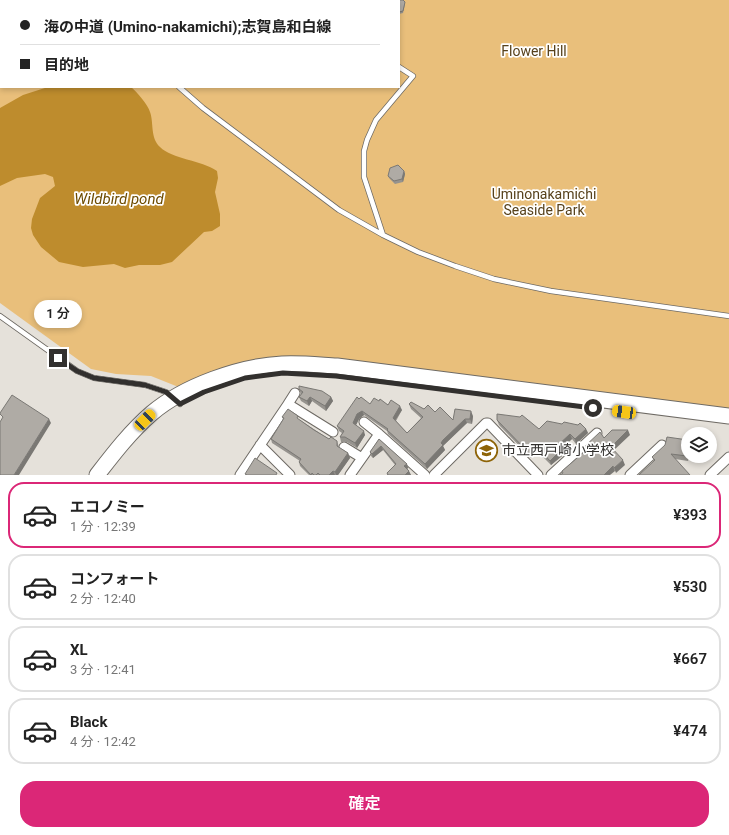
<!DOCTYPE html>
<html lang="ja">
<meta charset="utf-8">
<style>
:root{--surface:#fff;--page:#f6f6f6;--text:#222;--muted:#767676;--line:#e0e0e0;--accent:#db2777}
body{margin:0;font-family:Roboto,"Noto Sans JP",sans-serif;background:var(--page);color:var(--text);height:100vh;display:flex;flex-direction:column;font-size:15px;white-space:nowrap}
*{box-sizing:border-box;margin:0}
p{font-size:13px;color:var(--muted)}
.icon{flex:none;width:22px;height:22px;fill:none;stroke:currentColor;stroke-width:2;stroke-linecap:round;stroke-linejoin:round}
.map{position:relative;height:475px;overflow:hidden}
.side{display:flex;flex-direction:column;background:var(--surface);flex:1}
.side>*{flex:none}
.hud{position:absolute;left:0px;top:0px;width:400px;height:88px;box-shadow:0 2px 6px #0003;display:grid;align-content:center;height:88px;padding:0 20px;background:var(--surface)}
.buttons{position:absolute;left:681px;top:427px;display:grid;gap:8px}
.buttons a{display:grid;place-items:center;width:36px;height:36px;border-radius:50%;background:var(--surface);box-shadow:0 2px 6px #0003;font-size:20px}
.end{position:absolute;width:18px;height:18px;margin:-9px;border:5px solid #32302e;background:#fff;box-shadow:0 0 0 2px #fff}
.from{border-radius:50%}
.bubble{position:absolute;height:28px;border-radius:14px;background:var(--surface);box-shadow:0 2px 6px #0003;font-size:13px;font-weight:600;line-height:28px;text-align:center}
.car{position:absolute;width:12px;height:24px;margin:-12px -6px;border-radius:5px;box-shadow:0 0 3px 1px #0007;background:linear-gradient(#f5c518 24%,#345 0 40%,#f5c518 0 76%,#345 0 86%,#f5c518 0)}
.hud b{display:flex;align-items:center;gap:14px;height:38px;font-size:15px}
.hud b+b{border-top:1px solid var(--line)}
.hud i{width:10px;height:10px;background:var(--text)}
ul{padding:7px 0 0;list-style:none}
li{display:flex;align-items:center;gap:12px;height:66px;margin:0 8px 6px;padding:0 12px;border:2px solid var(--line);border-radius:16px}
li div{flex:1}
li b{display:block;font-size:15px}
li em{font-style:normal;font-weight:600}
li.on{border-color:var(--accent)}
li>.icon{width:36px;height:36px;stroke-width:1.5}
.button{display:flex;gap:8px;margin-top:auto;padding:8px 20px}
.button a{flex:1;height:46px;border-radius:16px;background:var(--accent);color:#fff;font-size:16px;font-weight:600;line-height:46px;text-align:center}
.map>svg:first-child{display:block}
.green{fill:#e9bf7b;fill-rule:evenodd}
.water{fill:#be8c2d}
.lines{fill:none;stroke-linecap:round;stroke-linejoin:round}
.lane-casing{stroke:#6e6a64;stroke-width:6}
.street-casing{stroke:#6e6a64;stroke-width:11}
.primary-casing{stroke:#6e6a64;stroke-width:17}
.lane{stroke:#fff;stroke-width:4.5}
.street{stroke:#fff;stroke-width:9}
.primary{stroke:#fff;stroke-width:15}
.wall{fill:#96938e}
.shaded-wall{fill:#7a7874}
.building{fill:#afaba5;stroke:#7a7874}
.route{stroke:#32302e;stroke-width:5}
.labels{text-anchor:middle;stroke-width:3.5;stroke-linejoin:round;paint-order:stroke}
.park-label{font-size:14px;fill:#57411b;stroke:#fff}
.poi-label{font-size:14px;fill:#32302e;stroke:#fff;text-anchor:start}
.water-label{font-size:15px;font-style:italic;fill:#6d4b00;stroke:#fff}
</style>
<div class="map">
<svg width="729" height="475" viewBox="0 0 729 475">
<rect width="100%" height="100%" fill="#e5e1da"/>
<path class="green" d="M 0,0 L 729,0 L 729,413 L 331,360 L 181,388 L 151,376 L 116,374 L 91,369 L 0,303 ZM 1,1 L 399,1 L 399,87 L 1,87 Z"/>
<path class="water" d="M 48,87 L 131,87 C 137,92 148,105 150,112 C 154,123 150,138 160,147 C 172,159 201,160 217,171 L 218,178 L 215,192 L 220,214 L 220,226 L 212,231 L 204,232 L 172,262 L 160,265 L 139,265 L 125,268 L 114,264 L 83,267 L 59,262 L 41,247 L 33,235 L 31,228 L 32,219 L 40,198 L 55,186 L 53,177 L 45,174 L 17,178 L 0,186 L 0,108 L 23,95 Z"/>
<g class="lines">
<defs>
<path id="lane" d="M 126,0 L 126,1
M 325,0 L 326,1
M 166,1 L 168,0
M 179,87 L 203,108 L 339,210 L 383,235 L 418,252 L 455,266 L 494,279 L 551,291 L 729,316
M 383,235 L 364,177 L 364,151 L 367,140 L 376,120 L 413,76 L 399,67
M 0,316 L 77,371 L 94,378 L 145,385 L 166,392 L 180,404"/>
<path id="street" d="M 288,404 L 295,393
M 364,422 L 379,434
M 260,445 L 290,475
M 344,447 L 362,458
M 240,475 L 288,404 L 333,432
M 350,475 L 379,434 L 425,475
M 434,475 L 486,423 L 488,423 L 538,475
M 551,475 L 597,433
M 630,475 L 662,445
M 710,475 L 729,457"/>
<path id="primary" d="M 97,475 C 114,453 131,431 152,413 C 184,386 240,366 282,364 C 300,363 319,365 337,366 L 729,416"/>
</defs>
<use href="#lane" class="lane-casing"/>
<use href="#street" class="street-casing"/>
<use href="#primary" class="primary-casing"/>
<use href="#lane" class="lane"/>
<use href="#street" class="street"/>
<use href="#primary" class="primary"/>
</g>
<path class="wall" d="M 399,1 L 405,4 L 403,13 L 399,14 Z
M 404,171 L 405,174 L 403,182 L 395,184 L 389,178 L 388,176 Z
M 299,389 L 331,397 L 333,401 L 326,411 L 312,401 L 309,406 L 301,401 L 299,397 L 301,394 Z
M 379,401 L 402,410 L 396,421 L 407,433 L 421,418 L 411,409 L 409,404 L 424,409 L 435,412 L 453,420 L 473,416 L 472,424 L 467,423 L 445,444 L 443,446 L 445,450 L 427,469 L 388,434 L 387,431 L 364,415 L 359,419 L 356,425 L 365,435 L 357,448 L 347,442 L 341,442 L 340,437 L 342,433 L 339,431 L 337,426 L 370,404 Z
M 282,417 L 300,420 L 329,439 L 337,441 L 339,447 L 348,453 L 350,458 L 338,475 L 309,475 L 300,466 L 299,462 L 300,461 L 272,443 L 271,439 L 283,419 Z
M 497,420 L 539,429 L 586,429 L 588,433 L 576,444 L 572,439 L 559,450 L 562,456 L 551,465 L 543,457 L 542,458 L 537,452 L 531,458 L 499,425 Z
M 379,439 L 407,464 L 408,468 L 407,469 L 411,475 L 387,475 L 387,473 L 395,465 L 383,450 L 373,458 L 371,456 L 370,452 Z
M 688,440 L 688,456 L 697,456 L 697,460 L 689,458 L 688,461 L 675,459 L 654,461 L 652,457 Z
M 698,456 L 708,456 L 708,457 Z"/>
<path class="shaded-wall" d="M 404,171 L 405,174 L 403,182 L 402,179 Z
M 310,397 L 312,401 L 309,406 L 307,401 Z
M 331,397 L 333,401 L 326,411 L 325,406 Z
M 400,406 L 402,410 L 394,422 L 393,418 Z
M 362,411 L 364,415 L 359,419 L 355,427 L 353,423 L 357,414 Z
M 471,411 L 473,416 L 472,424 L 470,419 Z
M 49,419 L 51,423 L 19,475 L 14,475 Z
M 465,419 L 467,423 L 445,444 L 443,446 L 445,450 L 427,469 L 425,464 L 443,440 Z
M 586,429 L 588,433 L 576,444 L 575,439 Z
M 628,430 L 630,435 L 612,452 L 611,447 Z
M 364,431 L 365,435 L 357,448 L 355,443 Z
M 570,434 L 572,439 L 558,452 L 556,447 Z
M 381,446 L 383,450 L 373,458 L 372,454 Z
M 535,447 L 537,452 L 531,458 L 529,453 Z
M 560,451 L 562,456 L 551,465 L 550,461 Z
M 542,452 L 543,457 L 542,458 L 541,453 Z
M 348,453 L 350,458 L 338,475 L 336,475 L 335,472 Z
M 623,460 L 625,465 L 616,473 L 614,468 Z
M 407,464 L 408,468 L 406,470 L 404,466 Z
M 613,466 L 615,471 L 610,475 L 604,475 Z
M 333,471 L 335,475 L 329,475 Z
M 409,471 L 411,475 L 405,475 Z"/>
<path class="building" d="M 389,0 L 403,0 L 405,2 L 403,11 L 399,12 L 399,1 L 389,1 Z
M 398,165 L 404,171 L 402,179 L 394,181 L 388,176 L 390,168 Z
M 299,386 L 322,391 L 331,397 L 325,406 L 310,397 L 307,401 L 299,397 L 303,392 L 299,389 Z
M 12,395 L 49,419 L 14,475 L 0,475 L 0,422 L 3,417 L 0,414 L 0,413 Z
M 357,397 L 359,399 L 361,397 L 370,404 L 374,398 L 379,401 L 380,399 L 388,405 L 391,400 L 400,406 L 393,418 L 407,433 L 423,417 L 409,404 L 411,402 L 424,409 L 428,405 L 435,412 L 440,407 L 453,420 L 455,409 L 471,411 L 470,419 L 465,419 L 443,440 L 441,443 L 443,445 L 425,464 L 387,430 L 388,429 L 362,411 L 357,414 L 353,423 L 364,431 L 355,443 L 345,437 L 340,437 L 344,431 L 337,426 Z
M 288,409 L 298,416 L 297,418 L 314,430 L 329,439 L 331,437 L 337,441 L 337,446 L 348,453 L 335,472 L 333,471 L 329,475 L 320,475 L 318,473 L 316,475 L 314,475 L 312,473 L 311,475 L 299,462 L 301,459 L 271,439 L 284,418 L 282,417 Z
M 497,414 L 520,417 L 522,415 L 539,429 L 547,421 L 562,424 L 564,422 L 578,425 L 580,423 L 586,429 L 575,439 L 570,434 L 556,447 L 560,451 L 550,461 L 542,452 L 541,453 L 535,447 L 529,453 L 497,420 Z
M 612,430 L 628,430 L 611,447 L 623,460 L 614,468 L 613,466 L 604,475 L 560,475 L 563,473 L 562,471 L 584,452 L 583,451 L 584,450 L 583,448 L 600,432 L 604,438 Z
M 667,437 L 688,440 L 688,454 L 687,454 L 687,456 L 671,454 L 690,475 L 639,475 L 655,460 L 652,457 L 665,445 Z
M 379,439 L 407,464 L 404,466 L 409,471 L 405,475 L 388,475 L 387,473 L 396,464 L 381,446 L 372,454 L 370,452 Z
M 255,458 L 277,473 L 276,475 L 247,475 L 245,474 Z"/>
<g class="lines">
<path class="route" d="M 58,358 L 77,371 L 94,378 L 145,385 L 166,392 L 180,404 L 204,392 L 245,378 L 283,373 L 336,376 L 593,408"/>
</g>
<defs>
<symbol id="school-ring" viewBox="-11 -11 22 22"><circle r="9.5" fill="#fff" stroke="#8e6408" stroke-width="1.5"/><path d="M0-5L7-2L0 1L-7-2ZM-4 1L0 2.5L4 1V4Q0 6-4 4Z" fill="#8e6408"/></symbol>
</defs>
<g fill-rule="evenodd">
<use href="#school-ring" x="474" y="438" width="25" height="25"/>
</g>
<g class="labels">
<g class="park-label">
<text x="534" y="56">Flower Hill</text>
<text x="544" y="199">Uminonakamichi<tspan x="544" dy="16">Seaside Park</tspan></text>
</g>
<g class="poi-label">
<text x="502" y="455">市立西戸崎小学校</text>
</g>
<g class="water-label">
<text x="119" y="204">Wildbird pond</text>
</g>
</g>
</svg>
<div class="buttons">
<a><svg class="icon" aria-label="layers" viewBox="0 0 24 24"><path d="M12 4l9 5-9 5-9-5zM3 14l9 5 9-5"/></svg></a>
</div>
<i class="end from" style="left:593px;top:408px"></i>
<i class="end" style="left:58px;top:358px"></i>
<div class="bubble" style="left:34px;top:300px;width:48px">1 分</div>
<i class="car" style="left:624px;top:412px;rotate:278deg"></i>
<i class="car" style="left:145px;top:420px;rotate:45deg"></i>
<div class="hud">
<b><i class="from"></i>海の中道 (Umino-nakamichi);志賀島和白線</b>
<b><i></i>目的地</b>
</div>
</div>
<section class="side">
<ul>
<li class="on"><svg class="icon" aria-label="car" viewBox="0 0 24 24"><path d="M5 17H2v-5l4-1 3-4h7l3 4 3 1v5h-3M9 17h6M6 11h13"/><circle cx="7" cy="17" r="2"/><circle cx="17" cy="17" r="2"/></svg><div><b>エコノミー</b><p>1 分 · 12:39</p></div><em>¥393</em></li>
<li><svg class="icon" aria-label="car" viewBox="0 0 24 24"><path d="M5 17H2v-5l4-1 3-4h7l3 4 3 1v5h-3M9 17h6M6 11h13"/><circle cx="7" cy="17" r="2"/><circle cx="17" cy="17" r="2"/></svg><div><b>コンフォート</b><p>2 分 · 12:40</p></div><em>¥530</em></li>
<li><svg class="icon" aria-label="car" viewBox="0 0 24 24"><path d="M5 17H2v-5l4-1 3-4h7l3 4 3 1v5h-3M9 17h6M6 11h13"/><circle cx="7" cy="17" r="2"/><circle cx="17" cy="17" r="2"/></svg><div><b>XL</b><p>3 分 · 12:41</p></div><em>¥667</em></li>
<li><svg class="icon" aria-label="car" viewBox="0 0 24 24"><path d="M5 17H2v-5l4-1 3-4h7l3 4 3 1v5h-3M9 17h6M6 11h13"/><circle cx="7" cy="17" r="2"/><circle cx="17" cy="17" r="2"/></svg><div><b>Black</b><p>4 分 · 12:42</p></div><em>¥474</em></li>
</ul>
<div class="button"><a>確定</a></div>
</section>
